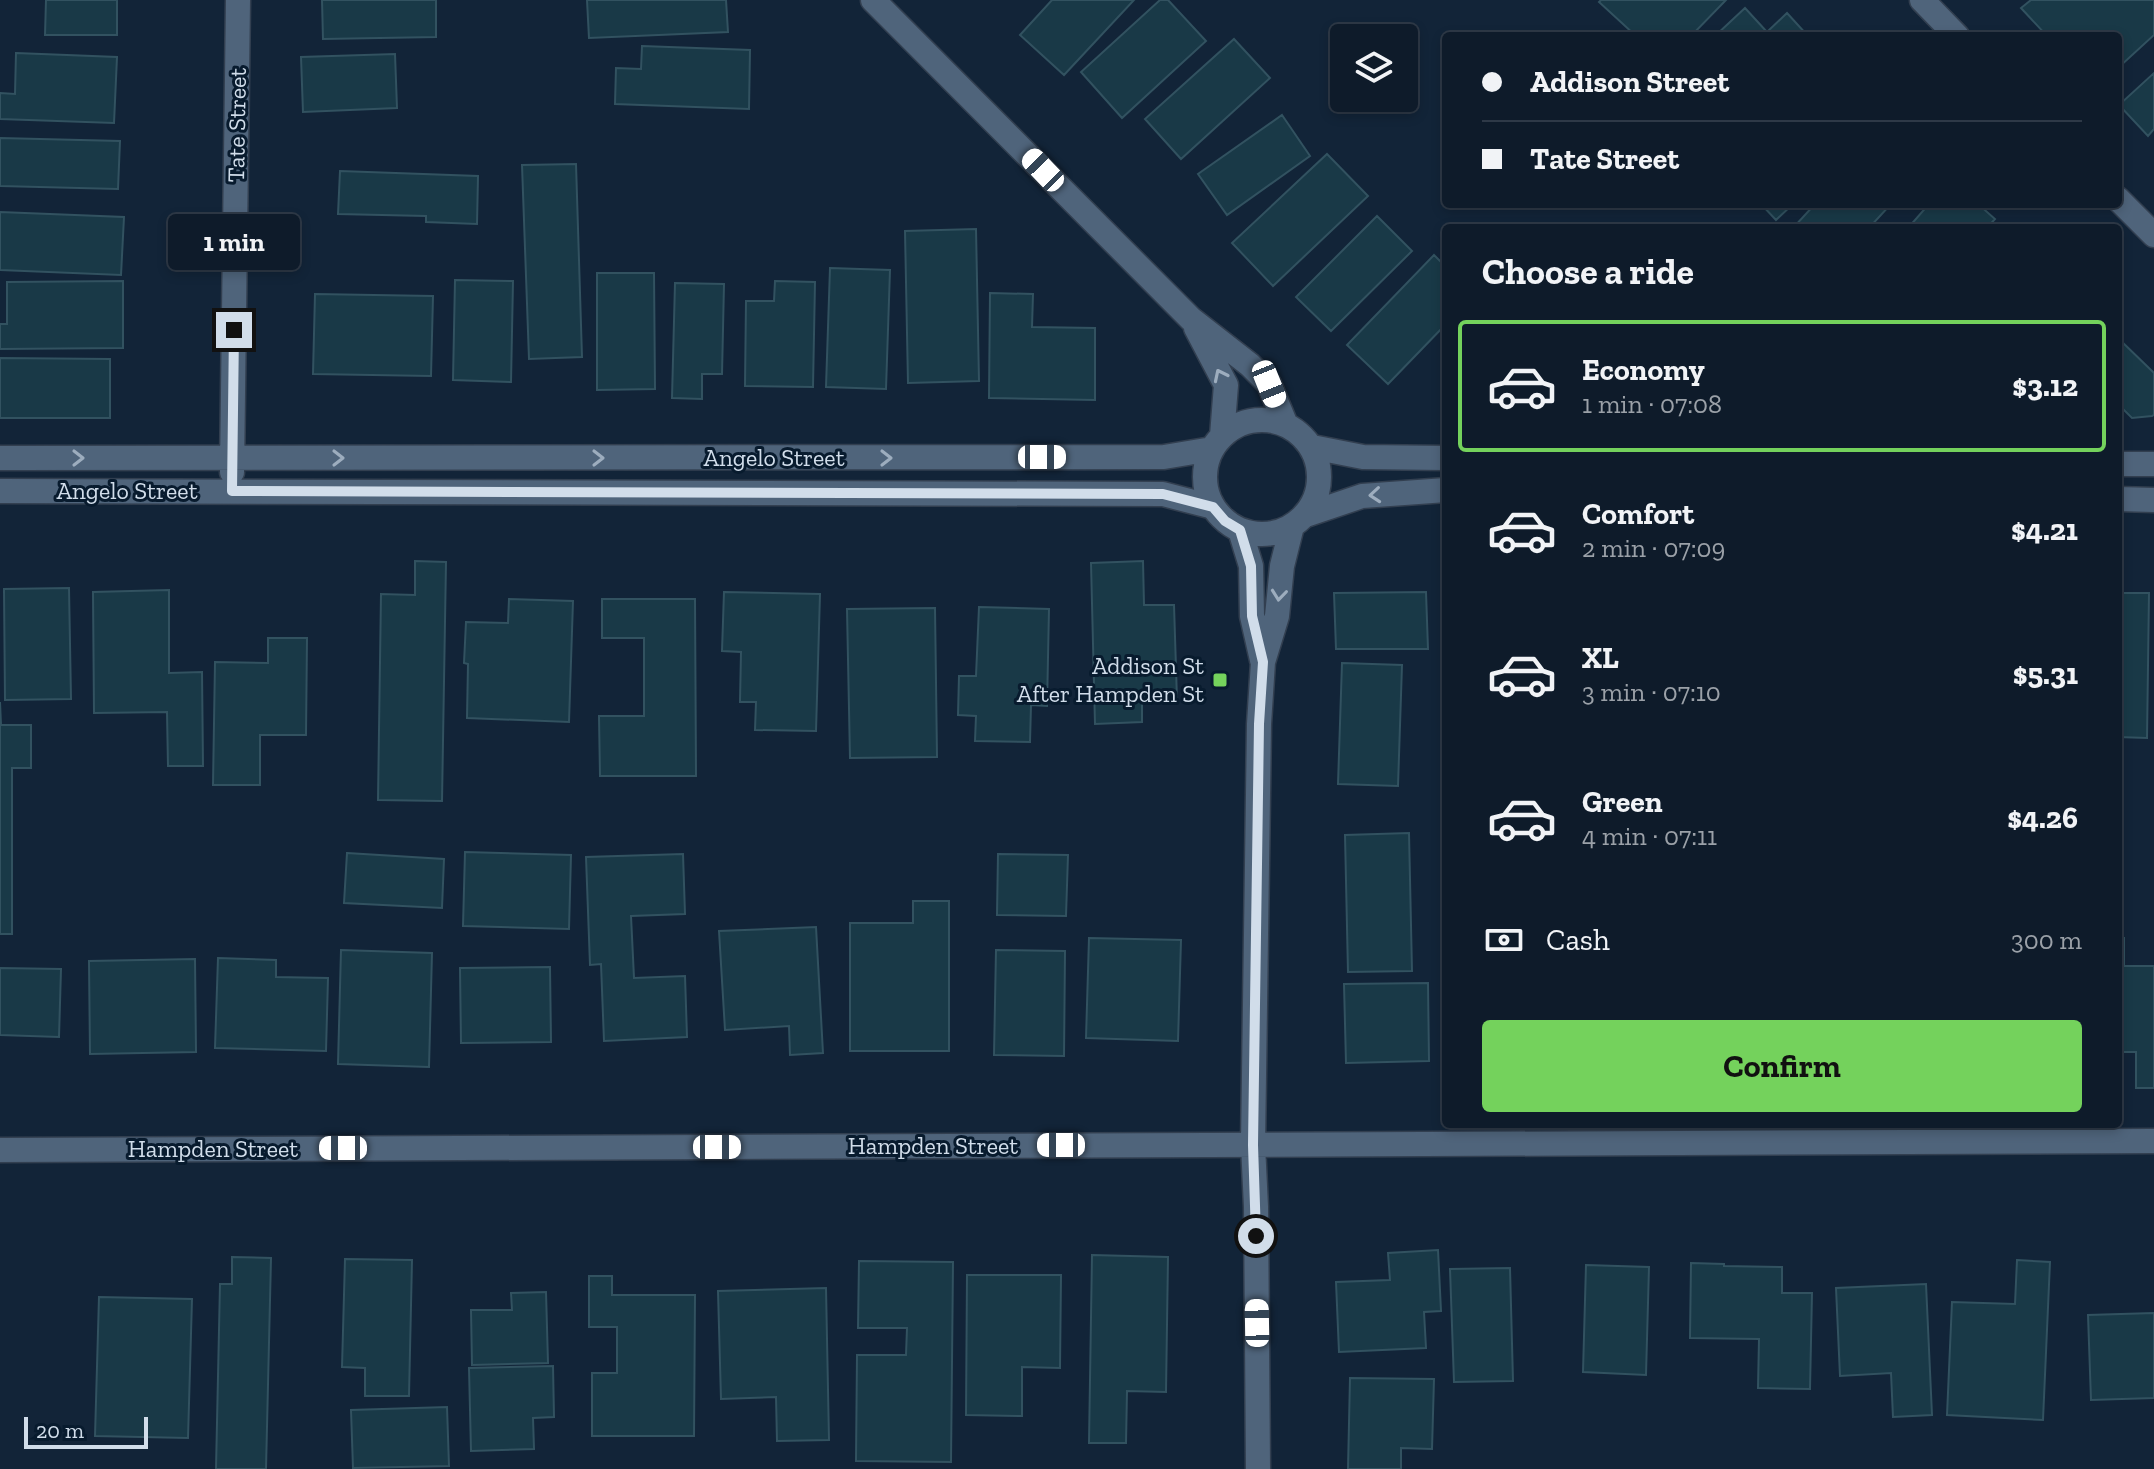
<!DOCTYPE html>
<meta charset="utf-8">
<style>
:root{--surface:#0e1b2a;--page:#1c2836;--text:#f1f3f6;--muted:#9ba1a8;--line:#2e3947;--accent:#74d25c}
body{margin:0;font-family:"Zilla Slab",serif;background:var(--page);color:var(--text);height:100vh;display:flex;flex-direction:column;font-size:30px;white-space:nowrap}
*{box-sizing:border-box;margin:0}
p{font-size:26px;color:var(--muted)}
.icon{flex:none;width:44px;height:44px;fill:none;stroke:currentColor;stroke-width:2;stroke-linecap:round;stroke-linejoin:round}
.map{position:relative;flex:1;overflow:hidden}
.panel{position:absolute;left:1442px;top:224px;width:680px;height:904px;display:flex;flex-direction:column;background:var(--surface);border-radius:8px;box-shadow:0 4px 12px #0003,0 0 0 2px var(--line)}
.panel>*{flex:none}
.hud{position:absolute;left:1442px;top:32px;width:680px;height:176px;border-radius:8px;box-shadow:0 4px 12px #0003,0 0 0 2px var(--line);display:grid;align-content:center;height:176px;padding:0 40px;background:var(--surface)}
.controls{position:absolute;left:1330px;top:24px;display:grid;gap:16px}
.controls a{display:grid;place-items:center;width:88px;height:88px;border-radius:8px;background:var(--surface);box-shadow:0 4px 12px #0003,0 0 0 2px var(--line);font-size:40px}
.scale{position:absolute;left:24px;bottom:20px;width:124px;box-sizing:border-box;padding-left:8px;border:4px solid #d1ddea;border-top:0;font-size:22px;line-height:28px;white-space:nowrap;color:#d1ddea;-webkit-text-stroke:6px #081b2e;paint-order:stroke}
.end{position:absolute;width:36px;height:36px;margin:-18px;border:10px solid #d1ddea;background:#111;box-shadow:0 0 0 4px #111}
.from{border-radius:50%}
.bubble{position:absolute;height:56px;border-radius:8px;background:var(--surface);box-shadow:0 4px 12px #0003,0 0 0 2px var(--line);font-size:26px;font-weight:700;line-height:56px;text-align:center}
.car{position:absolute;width:24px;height:48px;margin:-24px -12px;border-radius:10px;box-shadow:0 0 6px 2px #0007;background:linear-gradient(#fff 24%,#345 0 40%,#fff 0 76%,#345 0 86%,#fff 0)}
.hud b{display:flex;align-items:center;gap:28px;height:76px;font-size:30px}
.hud b+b{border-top:2px solid var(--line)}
.hud i{width:20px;height:20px;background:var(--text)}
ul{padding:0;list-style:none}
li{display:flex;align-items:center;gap:24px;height:132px;margin:0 16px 12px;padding:0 24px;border:4px solid transparent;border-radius:8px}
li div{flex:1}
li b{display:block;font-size:30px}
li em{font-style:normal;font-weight:700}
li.active{border-color:var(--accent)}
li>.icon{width:72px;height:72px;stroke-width:1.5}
h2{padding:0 40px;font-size:36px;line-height:96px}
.pay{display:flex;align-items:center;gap:20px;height:88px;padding:0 40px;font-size:30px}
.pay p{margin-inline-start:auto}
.button{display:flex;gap:16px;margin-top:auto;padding:16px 40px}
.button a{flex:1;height:92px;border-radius:8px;background:var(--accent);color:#111;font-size:32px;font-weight:700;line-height:92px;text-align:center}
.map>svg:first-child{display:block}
.building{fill:#193947;stroke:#325260;stroke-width:2}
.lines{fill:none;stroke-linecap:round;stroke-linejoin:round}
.minor-casing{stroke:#323f50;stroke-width:27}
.minor{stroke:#4f647b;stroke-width:24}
.oneway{stroke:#9dadbe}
.route{stroke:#d1ddea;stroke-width:10}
.poi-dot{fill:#74d25c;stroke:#081b2e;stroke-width:3}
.labels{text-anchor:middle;stroke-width:6;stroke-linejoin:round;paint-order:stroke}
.street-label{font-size:24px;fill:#d1ddea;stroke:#081b2e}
.poi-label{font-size:24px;fill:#d1ddea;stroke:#081b2e;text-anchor:end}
</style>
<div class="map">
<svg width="2154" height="1469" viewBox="0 0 2154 1469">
<rect width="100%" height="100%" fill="#122438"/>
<path class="building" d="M 46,0 L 117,0 L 117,35 L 45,35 Z
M 322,0 L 436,0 L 436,37 L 323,39 Z
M 587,0 L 726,0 L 728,32 L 589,38 Z
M 1052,0 L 1134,0 L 1064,75 L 1020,35 Z
M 1160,0 L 1168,0 L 1206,41 L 1122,118 L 1081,72 Z
M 1601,0 L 1726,0 L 1691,36 L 1636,36 L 1599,2 Z
M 2031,0 L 2154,0 L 2154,35 L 2118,68 L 2118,36 L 2047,36 L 2021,8 Z
M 1745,8 L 1767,32 L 1787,13 L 1808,36 L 1715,36 Z
M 1234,39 L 1270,78 L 1181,159 L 1145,119 Z
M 642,46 L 750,50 L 749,109 L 615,104 L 616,68 L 641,69 Z
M 16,53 L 117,57 L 114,123 L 0,119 L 0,93 L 15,94 Z
M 395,54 L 397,108 L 303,112 L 301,57 Z
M 2154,73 L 2154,129 L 2148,136 L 2119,105 Z
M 1282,115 L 1310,156 L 1227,215 L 1198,174 Z
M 0,138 L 120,141 L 118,189 L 0,186 Z
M 1327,154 L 1368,196 L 1273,286 L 1232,243 Z
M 576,164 L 582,357 L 529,359 L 522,165 Z
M 340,171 L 478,176 L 477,224 L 426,222 L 426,216 L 338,214 Z
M 1761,204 L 1793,204 L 1776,220 Z
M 1815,204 L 1891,204 L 1869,228 L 1793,228 Z
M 1929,204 L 1978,204 L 1995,219 L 1987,228 L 1908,228 Z
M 0,212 L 124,217 L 121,275 L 0,270 Z
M 1377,216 L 1412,251 L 1331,331 L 1296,297 Z
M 976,229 L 979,381 L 908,383 L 905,231 Z
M 1434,255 L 1446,267 L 1446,324 L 1388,384 L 1347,345 Z
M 830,268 L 890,270 L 886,389 L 826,387 Z
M 597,273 L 654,273 L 655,389 L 597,390 Z
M 455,280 L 513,281 L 511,382 L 453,380 Z
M 123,281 L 123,348 L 0,349 L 0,324 L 7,324 L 7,282 Z
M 775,281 L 815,282 L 813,387 L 745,386 L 746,301 L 774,301 Z
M 675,283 L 724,284 L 722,374 L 702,374 L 702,399 L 672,398 Z
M 990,293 L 1033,294 L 1032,327 L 1095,328 L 1095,400 L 989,398 Z
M 315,294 L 433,296 L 431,376 L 313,374 Z
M 2118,338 L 2154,373 L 2154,415 L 2152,416 L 2132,418 L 2118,404 Z
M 0,358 L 110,359 L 110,418 L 0,418 Z
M 415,561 L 446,562 L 442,801 L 378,800 L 381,594 L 415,595 Z
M 1143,561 L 1144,605 L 1174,605 L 1177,700 L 1142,700 L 1142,722 L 1095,724 L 1091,563 Z
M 69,588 L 71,699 L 5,700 L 4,589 Z
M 169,590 L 169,673 L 202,672 L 203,766 L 168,766 L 167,712 L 94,713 L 93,592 Z
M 724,592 L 820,594 L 816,731 L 755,730 L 756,702 L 740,702 L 741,652 L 722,651 Z
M 1426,592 L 1428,649 L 1336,649 L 1334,593 Z
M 2118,593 L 2149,593 L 2147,738 L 2118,737 Z
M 509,599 L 573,601 L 569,722 L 467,718 L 468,664 L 464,663 L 466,622 L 508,623 Z
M 602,599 L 695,599 L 696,776 L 600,776 L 599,716 L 644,716 L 644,638 L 602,638 Z
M 979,607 L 1049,609 L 1047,706 L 1031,705 L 1030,742 L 975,741 L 976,716 L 958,715 L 959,676 L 976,676 Z
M 935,608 L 937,757 L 850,758 L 847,609 Z
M 268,638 L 307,638 L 306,735 L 260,735 L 260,785 L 213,785 L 215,662 L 268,663 Z
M 1342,663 L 1402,665 L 1398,786 L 1338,784 Z
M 0,702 L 1,725 L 31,725 L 31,768 L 12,768 L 12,934 L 0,934 Z
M 1409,833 L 1412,971 L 1348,972 L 1345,835 Z
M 465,852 L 571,855 L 569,929 L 463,926 Z
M 347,853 L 444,859 L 442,908 L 344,903 Z
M 683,854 L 685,914 L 631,916 L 634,978 L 685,976 L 687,1037 L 604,1041 L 601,964 L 590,965 L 586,857 Z
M 998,854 L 1068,855 L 1066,916 L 997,915 Z
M 913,901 L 949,901 L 949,1051 L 850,1051 L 850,923 L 913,923 Z
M 816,927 L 823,1053 L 790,1055 L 789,1026 L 725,1030 L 719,931 Z
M 1089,938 L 1181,940 L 1178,1041 L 1086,1038 Z
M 2118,938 L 2124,938 L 2124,966 L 2154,966 L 2154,1088 L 2136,1088 L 2136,1052 L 2118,1052 Z
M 341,950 L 432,953 L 429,1067 L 338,1064 Z
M 996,950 L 1065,951 L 1064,1056 L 994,1055 Z
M 218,958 L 276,960 L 276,977 L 328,978 L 326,1051 L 215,1048 Z
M 195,959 L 196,1052 L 90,1054 L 89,961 Z
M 550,967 L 551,1042 L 461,1043 L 460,968 Z
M 0,968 L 61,969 L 59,1037 L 0,1035 Z
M 1428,983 L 1429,1061 L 1346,1063 L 1344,984 Z
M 1438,1250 L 1441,1311 L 1424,1312 L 1426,1348 L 1339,1352 L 1336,1282 L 1390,1280 L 1388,1253 Z
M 1092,1255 L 1168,1257 L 1166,1392 L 1127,1391 L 1126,1443 L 1089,1443 Z
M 232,1257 L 271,1258 L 266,1469 L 216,1469 L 220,1284 L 232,1284 Z
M 345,1259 L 412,1260 L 409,1396 L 365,1396 L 365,1368 L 342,1367 Z
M 2017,1260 L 2050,1262 L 2043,1420 L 1947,1415 L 1952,1302 L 2015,1304 Z
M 859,1261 L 953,1262 L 951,1462 L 856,1461 L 857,1355 L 906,1355 L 907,1328 L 858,1328 Z
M 1691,1263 L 1724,1264 L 1724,1266 L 1782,1267 L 1782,1293 L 1812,1293 L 1810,1389 L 1758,1388 L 1759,1339 L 1690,1338 Z
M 1586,1265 L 1649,1267 L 1646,1375 L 1583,1372 Z
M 1510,1268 L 1513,1381 L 1454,1382 L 1450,1269 Z
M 967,1275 L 1061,1275 L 1060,1368 L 1022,1367 L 1022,1416 L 966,1415 Z
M 589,1276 L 612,1276 L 612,1295 L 695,1295 L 694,1436 L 592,1436 L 592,1373 L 617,1373 L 617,1327 L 589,1327 Z
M 1926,1284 L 1932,1415 L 1893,1417 L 1891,1373 L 1840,1376 L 1836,1288 Z
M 826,1288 L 829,1440 L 777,1441 L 776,1397 L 721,1399 L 718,1291 Z
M 546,1292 L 548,1363 L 472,1365 L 471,1310 L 512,1310 L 511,1293 Z
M 99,1297 L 192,1299 L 188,1438 L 95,1436 Z
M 2154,1313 L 2154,1398 L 2091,1400 L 2088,1315 Z
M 553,1366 L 554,1417 L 533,1418 L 534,1449 L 471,1451 L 469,1368 Z
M 1350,1378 L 1434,1379 L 1432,1449 L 1401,1448 L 1401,1469 L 1348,1469 Z
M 447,1407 L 449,1466 L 353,1468 L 351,1410 Z"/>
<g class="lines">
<defs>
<path id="minor" d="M 873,0 L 1191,319 L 1250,365 L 1269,384 L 1286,425
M 1922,0 L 1957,36
M 2118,199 L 2154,235
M 1196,328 L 1226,385 L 1222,436
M1205 477a57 57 0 1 1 114 0a57 57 0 1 1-114 0Z
M 1312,447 L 1363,457 L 1446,458
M 0,458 L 1164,457 L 1212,449
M 2118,464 L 2154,464
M 232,472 L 238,0
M 0,491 L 1163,494 L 1213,507
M 2118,499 L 2154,500
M 1306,515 L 1362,496 L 1446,490
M 1240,530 L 1251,566 L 1252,616 L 1262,660
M 0,1150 L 2154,1141
M 1258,1469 L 1256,1207 L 1253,1145 L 1259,724 L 1263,662 L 1277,616 L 1282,566 L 1292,526"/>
</defs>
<use href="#minor" class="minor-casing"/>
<use href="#minor" class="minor"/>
</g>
<defs><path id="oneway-chevron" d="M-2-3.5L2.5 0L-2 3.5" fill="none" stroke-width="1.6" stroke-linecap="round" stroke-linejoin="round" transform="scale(2)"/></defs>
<g class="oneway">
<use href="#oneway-chevron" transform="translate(1220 375) rotate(-116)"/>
<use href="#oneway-chevron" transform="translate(78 458)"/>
<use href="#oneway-chevron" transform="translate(338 458)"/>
<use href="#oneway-chevron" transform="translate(598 458)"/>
<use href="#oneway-chevron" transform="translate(886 458)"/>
<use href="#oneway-chevron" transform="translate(1375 495) rotate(175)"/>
<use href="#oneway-chevron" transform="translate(1279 595) rotate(96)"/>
</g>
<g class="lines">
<path class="route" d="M 234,330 L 232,491 L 1163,494 L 1213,507 L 1225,521 L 1240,530 L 1251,566 L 1252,616 L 1263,662 L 1259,724 L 1253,1145 L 1256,1236"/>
</g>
<rect class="poi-dot" x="1212" y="672" width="16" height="16" rx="4"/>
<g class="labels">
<g class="street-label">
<text transform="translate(237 125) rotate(-89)" y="8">Tate Street</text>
<text x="774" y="466">Angelo Street</text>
<text x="127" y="499">Angelo Street</text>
<text x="933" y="1154">Hampden Street</text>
<text x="213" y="1157">Hampden Street</text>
</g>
<g class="poi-label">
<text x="1204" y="674">Addison St<tspan x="1204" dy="28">After Hampden St</tspan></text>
</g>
</g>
</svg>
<div class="controls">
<a><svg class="icon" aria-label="layers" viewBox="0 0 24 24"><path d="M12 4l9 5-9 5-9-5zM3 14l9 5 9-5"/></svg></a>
</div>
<div class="scale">20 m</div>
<i class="end from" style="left:1256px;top:1236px"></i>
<i class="end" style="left:234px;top:330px"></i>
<div class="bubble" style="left:168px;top:214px;width:132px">1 min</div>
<i class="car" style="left:1043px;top:170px;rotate:316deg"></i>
<i class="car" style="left:1269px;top:384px;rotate:158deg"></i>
<i class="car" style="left:1042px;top:457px;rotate:90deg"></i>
<i class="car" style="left:1061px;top:1145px;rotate:270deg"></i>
<i class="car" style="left:717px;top:1147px;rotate:90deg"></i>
<i class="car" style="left:343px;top:1148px;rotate:270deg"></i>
<i class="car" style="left:1257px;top:1323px;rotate:359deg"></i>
<div class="hud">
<b><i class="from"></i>Addison Street</b>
<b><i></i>Tate Street</b>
</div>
<section class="panel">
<h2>Choose a ride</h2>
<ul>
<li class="active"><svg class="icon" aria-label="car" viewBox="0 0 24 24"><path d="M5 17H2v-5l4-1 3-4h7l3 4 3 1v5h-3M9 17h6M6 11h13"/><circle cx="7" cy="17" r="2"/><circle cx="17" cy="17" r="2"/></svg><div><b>Economy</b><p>1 min · 07:08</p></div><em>$3.12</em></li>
<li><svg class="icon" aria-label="car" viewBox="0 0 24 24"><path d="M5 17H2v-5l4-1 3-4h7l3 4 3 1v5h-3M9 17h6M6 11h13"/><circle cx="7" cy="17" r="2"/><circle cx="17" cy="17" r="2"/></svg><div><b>Comfort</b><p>2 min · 07:09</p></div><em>$4.21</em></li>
<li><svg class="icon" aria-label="car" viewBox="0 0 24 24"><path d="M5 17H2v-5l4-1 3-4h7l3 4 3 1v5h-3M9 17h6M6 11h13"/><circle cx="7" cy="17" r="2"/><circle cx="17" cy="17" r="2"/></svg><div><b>XL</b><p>3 min · 07:10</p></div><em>$5.31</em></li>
<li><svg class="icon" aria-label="car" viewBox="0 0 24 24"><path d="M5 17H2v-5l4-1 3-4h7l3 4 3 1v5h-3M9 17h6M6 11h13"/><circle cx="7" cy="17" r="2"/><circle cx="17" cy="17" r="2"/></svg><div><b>Green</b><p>4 min · 07:11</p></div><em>$4.26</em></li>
</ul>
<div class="pay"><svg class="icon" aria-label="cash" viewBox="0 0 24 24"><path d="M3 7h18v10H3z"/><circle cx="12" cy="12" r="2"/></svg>Cash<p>300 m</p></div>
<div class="button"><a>Confirm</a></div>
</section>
</div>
